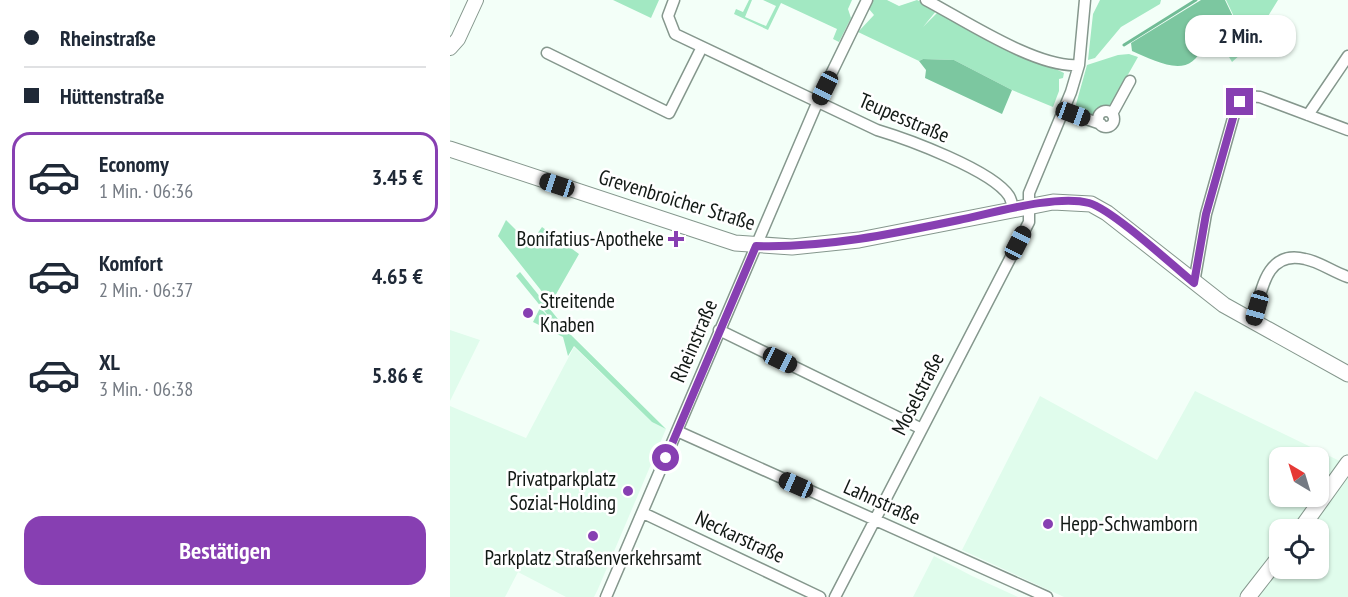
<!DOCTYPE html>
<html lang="de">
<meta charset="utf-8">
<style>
:root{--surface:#fff;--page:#f2f2f3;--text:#1f2937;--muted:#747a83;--line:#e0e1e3;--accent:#873fb2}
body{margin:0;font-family:"PT Sans Narrow",sans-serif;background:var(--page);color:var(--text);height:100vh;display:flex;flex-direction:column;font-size:22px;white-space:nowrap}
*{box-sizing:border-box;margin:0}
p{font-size:20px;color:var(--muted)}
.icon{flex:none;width:33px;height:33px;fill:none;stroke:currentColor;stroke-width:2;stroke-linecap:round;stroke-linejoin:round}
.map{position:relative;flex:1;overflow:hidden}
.panel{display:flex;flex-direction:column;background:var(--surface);width:450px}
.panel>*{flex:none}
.banner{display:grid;align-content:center;height:132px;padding:0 24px;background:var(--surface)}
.needle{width:39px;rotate:322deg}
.tools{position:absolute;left:819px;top:447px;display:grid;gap:12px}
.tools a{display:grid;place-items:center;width:60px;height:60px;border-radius:12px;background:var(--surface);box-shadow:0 2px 4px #0004;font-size:30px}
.end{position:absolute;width:27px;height:27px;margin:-14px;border:8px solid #873fb2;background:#fff;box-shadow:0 0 0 3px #fff}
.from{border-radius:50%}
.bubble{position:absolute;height:42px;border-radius:18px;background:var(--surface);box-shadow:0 2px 4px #0004;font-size:20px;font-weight:600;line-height:42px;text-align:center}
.car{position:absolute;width:18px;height:36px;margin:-18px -9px;border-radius:8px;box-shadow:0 0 4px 2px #0007;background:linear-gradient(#222 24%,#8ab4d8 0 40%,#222 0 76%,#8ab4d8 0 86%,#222 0)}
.banner b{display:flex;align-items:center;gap:21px;height:57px;font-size:22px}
.banner b+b{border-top:2px solid var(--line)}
.banner i{width:15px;height:15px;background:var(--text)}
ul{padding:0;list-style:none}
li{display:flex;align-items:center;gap:18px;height:90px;margin:0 12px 9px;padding:0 12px;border:3px solid transparent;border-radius:18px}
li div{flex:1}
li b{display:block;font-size:22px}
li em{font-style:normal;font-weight:600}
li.on{border-color:var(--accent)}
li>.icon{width:54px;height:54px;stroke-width:1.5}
.cta{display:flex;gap:12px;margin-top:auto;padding:12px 24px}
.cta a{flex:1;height:69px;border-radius:18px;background:var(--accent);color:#fff;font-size:24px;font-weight:600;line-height:69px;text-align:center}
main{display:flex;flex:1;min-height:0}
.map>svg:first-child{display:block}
.built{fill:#e0fcec;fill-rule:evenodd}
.green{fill:#a2e8c2}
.forest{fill:#7cc7a0}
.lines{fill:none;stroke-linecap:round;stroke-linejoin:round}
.stream{stroke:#71bc96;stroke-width:3}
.minor-casing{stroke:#85978d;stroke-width:13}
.tertiary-casing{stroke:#85978d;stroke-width:16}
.secondary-casing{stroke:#85978d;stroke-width:17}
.minor{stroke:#fff;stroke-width:10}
.tertiary{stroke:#fff;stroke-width:14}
.secondary{stroke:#fff;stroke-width:15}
.route{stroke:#873fb2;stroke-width:8}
.poi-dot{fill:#873fb2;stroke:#fff;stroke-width:2}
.labels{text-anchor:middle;stroke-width:5;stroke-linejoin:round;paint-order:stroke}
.street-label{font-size:21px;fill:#121915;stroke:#fff}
.poi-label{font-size:21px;fill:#121915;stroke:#fff;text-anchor:end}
</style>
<main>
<section class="panel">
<div class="banner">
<b><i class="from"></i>Rheinstraße</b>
<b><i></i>Hüttenstraße</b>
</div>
<ul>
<li class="on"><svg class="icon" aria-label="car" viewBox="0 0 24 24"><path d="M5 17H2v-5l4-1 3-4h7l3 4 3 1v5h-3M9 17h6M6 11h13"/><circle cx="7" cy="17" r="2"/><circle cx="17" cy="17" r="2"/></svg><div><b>Economy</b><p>1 Min. · 06:36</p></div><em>3.45 €</em></li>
<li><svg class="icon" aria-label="car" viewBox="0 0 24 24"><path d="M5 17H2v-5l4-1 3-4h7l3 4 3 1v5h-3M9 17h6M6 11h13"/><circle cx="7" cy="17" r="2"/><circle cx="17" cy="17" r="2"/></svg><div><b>Komfort</b><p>2 Min. · 06:37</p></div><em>4.65 €</em></li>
<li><svg class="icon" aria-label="car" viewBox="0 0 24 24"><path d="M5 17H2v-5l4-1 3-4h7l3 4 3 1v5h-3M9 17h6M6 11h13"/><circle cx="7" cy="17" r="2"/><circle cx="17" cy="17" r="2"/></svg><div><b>XL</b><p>3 Min. · 06:38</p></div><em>5.86 €</em></li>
</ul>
<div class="cta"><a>Bestätigen</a></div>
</section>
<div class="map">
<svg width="898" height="597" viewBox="0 0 898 597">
<rect width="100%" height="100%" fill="#f3fff8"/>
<path class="built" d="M 0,330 L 30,340 L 0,401 Z
M 124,347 L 202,422 L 216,429 L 148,589 L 144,597 L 116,597 L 68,572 L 55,597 L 0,597 L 0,406 L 76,438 Z
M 745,391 L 898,465 L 898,597 L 614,597 L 512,550 L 590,396 L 707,460 ZM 830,458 L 868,458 L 868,496 L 830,496 ZM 830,530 L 868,530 L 868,568 L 830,568 Z
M 484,556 L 522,576 L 568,597 L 463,597 Z"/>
<path class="green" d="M 163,0 L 209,0 L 201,18 Z
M 299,0 L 302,0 L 295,17 L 316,26 L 326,6 L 313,0 L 402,0 L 398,9 L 401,18 L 389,42 L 383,39 L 387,29 L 331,3 L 318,30 L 284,14 L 286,9 L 293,12 Z
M 423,0 L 437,0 L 449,6 L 467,0 L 487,10 L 473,27 L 489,11 L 614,73 L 613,78 L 609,79 L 609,91 L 603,107 L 562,90 L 504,60 L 473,59 L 469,61 L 408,32 L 424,15 L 419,9 Z
M 650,0 L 711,0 L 710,4 L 671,27 L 645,58 L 638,60 L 643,14 Z
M 776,0 L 828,0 L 799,47 L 782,62 L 772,45 L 787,35 L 788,25 Z
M 679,54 L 688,57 L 659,108 L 649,109 L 641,117 L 627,112 L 625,108 L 637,65 L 668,55 Z
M 56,220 L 80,244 L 92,227 L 129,254 L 101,303 L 48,236 Z
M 70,272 L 120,334 L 216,429 L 202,422 L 124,346 L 118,356 L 113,337 L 83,322 L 90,308 L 101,319 L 66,276 Z"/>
<path class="forest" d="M 751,0 L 775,0 L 787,25 L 786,35 L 771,44 L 758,42 L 753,45 C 741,81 708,62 682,51 L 681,43 Z
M 473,59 L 504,60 L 562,90 L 552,114 L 475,78 L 476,70 L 469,61 Z"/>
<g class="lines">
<path class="stream" d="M 674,45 L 746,0"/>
<defs>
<path id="minor" d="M 224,0 L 218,16 L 225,34 L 427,130 C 457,139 542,170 559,196 C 561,199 562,205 564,209
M 476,0 C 514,20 588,69 629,65
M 97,53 L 219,113 L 252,47
M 613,111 L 651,124
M648 119a8 8 0 1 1 16 0a8 8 0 1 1-16 0Z
M 662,114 L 680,81
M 858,115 L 898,56
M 744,283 L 756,214 L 785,111 C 791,100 797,96 810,97 L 898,130
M 803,322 C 811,295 814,249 855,259 C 870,262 883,272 898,277
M 269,330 L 472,429
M 227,431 L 597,597
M 193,513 L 370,597
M 156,597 L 368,101 L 417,0
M 385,597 L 579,222 L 579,193 L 621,92 L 629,65 L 635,0"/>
<path id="tertiary" d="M 0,48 L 8,39 L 26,0"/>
<path id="secondary" d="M 0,149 L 285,243 L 342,247 L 409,240 L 603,202 L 641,204 L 657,213 L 774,305 L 898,374
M 850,530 L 898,463
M 798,597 L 830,556"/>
</defs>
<use href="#minor" class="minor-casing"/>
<use href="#tertiary" class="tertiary-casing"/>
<use href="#secondary" class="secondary-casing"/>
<use href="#minor" class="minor"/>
<use href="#tertiary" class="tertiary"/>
<use href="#secondary" class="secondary"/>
</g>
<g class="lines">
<path class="route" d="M 216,458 L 306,246 C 375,248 442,234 509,220 C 543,213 607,194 639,203 C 663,210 722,265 744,283 L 756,214 L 785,111 L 790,102"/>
</g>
<g class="poi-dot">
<path d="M223 230h6v6h6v6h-6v6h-6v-6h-6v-6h6z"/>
<circle cx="78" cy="313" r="6"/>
<circle cx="178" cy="491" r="6"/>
<circle cx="598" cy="524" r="6"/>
<circle cx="143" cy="536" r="6"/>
</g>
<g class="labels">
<g class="street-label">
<text transform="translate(454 118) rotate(23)" y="7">Teupesstraße</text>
<text transform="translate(227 200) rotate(17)" y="7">Grevenbroicher Straße</text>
<text transform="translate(244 341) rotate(-67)" y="7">Rheinstraße</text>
<text transform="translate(468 394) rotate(-63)" y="7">Moselstraße</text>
<text transform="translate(432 502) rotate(24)" y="7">Lahnstraße</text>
<text transform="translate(290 537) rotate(25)" y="7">Neckarstraße</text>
</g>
<g class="poi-label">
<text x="214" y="246">Bonifatius-Apotheke</text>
<text x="90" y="308" text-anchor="start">Streitende<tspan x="90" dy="24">Knaben</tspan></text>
<text x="166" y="486">Privatparkplatz<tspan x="166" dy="24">Sozial-Holding</tspan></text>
<text x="610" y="531" text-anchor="start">Hepp-Schwamborn</text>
<text x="143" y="565" text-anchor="middle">Parkplatz Straßenverkehrsamt</text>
</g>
</g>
</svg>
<div class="tools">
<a><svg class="needle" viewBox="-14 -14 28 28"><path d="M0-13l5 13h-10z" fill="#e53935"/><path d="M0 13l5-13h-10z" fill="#747a83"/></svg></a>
<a><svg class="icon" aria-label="locate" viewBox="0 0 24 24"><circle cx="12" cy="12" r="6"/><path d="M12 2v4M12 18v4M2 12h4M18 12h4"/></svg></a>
</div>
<i class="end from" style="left:216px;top:458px"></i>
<i class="end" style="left:790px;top:102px"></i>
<div class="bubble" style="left:735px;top:15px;width:111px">2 Min.</div>
<i class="car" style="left:375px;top:88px;rotate:206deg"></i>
<i class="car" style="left:623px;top:114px;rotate:110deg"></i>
<i class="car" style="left:107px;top:185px;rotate:288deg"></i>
<i class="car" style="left:568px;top:243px;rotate:27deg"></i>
<i class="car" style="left:807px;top:308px;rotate:196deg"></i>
<i class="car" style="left:330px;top:360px;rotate:116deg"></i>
<i class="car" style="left:346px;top:485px;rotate:294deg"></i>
</div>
</main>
